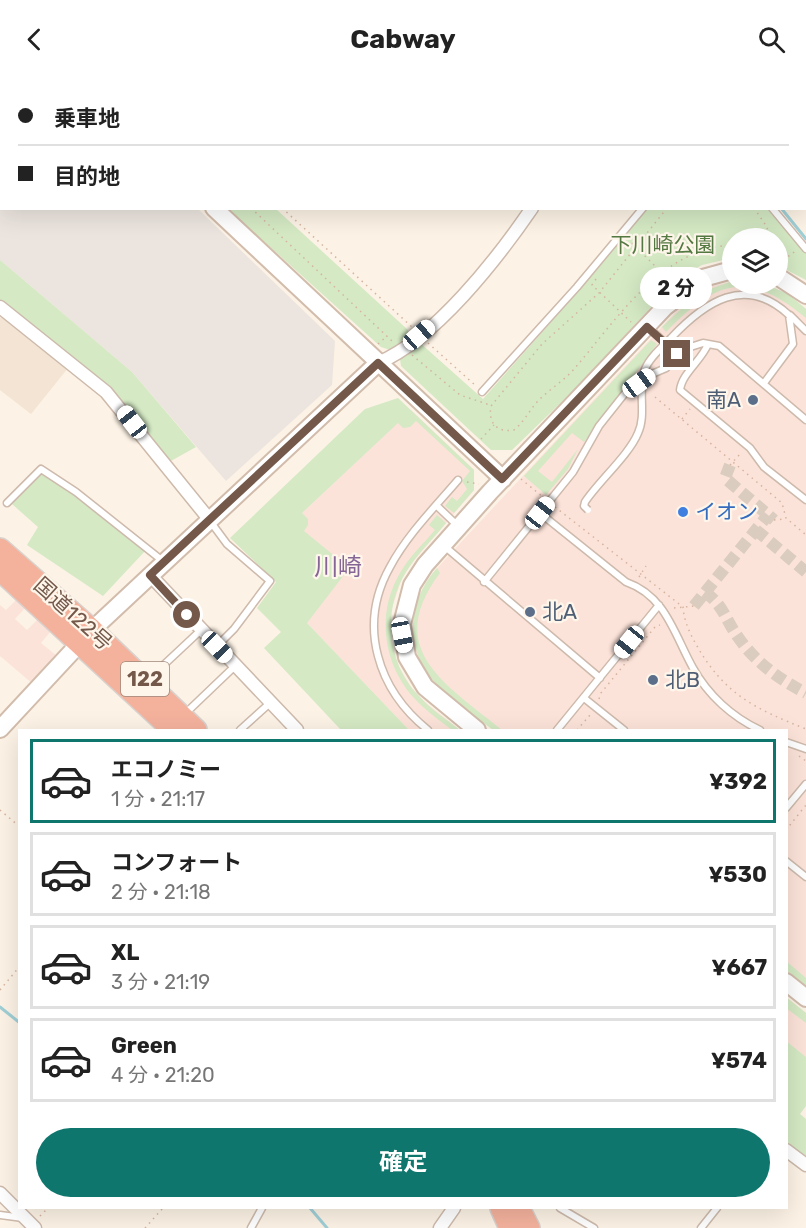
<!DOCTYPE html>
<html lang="ja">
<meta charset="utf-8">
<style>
:root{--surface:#fff;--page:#f2f2f2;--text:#222;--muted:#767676;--line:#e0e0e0;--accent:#0f766e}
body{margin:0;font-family:Rubik,"Noto Sans JP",sans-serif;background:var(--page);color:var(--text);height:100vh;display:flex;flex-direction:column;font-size:22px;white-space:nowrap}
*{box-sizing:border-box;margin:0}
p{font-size:20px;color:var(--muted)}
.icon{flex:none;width:33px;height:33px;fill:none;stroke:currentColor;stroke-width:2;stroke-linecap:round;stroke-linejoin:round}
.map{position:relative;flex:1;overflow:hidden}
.sheet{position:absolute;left:18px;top:651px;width:770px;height:480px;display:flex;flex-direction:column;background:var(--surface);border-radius:0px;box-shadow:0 6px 24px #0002}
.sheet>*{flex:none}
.banner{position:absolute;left:0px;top:0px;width:807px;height:132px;box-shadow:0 6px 24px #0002;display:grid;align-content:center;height:132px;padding:0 18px;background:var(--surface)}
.controls{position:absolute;left:722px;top:150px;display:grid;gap:12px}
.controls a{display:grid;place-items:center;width:66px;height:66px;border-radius:50%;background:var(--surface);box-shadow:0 6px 24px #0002;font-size:30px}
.end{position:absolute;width:27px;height:27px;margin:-14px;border:8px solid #74594b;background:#fff;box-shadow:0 0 0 3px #fff}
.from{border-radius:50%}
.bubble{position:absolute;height:42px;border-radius:21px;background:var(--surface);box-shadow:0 6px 24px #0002;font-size:20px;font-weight:700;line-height:42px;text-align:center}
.car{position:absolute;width:18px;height:36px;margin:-18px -9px;border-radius:8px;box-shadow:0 0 4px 2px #0007;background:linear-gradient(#fff 24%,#345 0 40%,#fff 0 76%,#345 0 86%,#fff 0)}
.banner b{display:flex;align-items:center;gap:21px;height:57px;font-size:22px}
.banner b+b{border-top:2px solid var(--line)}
.banner i{width:15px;height:15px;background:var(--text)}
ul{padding:10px 0 0;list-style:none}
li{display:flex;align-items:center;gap:18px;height:84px;margin:0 12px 9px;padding:0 6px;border:3px solid var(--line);border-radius:0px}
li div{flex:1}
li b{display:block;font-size:22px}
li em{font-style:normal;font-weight:700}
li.current{border-color:var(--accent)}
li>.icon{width:54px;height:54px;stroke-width:1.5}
.button{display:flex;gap:12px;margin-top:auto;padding:12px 18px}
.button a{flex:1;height:69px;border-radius:36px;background:var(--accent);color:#fff;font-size:24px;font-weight:700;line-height:69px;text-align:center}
header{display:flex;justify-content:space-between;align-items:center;height:78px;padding:0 18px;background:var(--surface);font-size:27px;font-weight:700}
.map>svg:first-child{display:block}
.residential{fill:#f3e4d3}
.commercial{fill:#fce3d9}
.industrial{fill:#ece5df}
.green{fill:#d4e9c4}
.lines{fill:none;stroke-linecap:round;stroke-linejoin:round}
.stream{stroke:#a0cfd6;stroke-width:3}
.street-tunnel{stroke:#daccbe;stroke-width:12;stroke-dasharray:12 6;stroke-linecap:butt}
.lane-casing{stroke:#cdbaac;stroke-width:9}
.street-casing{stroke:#cdbaac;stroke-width:15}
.secondary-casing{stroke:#d2bcac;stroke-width:20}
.highway-casing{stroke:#d8d1cd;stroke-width:24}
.path{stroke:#d5b4a0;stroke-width:1.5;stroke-dasharray:1.5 4.5;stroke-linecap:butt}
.lane{stroke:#fff;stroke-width:6}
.street{stroke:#fff;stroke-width:12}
.secondary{stroke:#fff;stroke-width:16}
.highway{stroke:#f4b29d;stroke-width:21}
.lane-bridge-casing{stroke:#cdbaac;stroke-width:9;stroke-linecap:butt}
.lane-bridge{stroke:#fff;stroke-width:6}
.route{stroke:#74594b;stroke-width:8}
.service-dot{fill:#5c6f8a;stroke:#fff6eb;stroke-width:2}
.shop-dot{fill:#3f7fe0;stroke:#fff6eb;stroke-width:2}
.labels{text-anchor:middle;stroke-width:4.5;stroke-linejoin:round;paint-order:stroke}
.shield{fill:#fff6eb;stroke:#9e887b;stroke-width:1.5}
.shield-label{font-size:20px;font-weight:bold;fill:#74594b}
.park-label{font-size:21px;fill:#547943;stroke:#fff6eb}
.service-label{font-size:21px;fill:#4e5e75;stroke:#fff6eb;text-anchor:start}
.shop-label{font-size:21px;fill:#366cbe;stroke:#fff6eb;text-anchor:start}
.street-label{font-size:21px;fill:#74594b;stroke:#fff6eb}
.quarter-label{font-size:24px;fill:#866697;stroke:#fff6eb}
</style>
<header><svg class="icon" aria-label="back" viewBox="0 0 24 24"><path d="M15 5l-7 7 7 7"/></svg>Cabway<svg class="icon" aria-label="search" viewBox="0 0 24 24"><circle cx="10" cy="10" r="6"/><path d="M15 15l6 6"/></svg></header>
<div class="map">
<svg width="806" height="1150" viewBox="0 0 806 1150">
<rect width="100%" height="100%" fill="#fcf2e5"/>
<path class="residential" d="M 5,239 L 68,290 L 31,336 L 0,312 L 0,240 Z"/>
<path class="commercial" d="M 730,204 L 765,206 L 788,216 L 806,231 L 806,908 L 786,892 L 786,652 L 493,652 L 430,600 L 415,572 L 413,558 L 417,521 L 432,496 L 451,475 L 686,223 L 709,209 Z
M 411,332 L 474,392 L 474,412 L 411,486 L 402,500 L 391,533 L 392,567 L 399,589 L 411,609 L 426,625 L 460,652 L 409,652 L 307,545 L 285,451 Z
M 17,521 L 26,529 L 15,541 L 27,552 L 38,541 L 51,553 L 41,565 L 57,578 L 33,606 L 0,578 L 0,527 L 6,532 Z
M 786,919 L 806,935 L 806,992 L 786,976 Z"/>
<path class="industrial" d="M 0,0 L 63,1 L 2,2 L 2,130 L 198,131 L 335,263 L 332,307 L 226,403 L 132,294 L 0,182 Z"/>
<path class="green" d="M 228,131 L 276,131 L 408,252 L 408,258 L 390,272 L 381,269 Z
M 647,131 L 769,131 L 806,173 L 806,202 L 777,187 L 777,160 L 732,160 L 732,180 L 702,187 L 678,200 L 577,309 L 512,372 L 491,372 L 401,288 L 400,281 L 419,264 L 483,321 L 589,201 Z
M 0,182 L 132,294 L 196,369 L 169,384 L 112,312 L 0,224 Z
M 730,204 L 765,206 L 788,216 L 806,231 L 806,240 C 747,191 716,203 666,254 L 662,249 L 698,215 Z
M 651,262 L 657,266 L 584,364 L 572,355 L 538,393 L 552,404 L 578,371 L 568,391 L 546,417 L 524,398 Z
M 398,320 L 474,392 L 474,412 L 454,435 L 445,428 L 452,419 L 457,423 L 467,411 L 462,403 L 470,393 L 416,343 L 410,349 L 403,350 L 398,345 L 302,435 L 308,441 L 308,447 L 304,453 L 348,489 L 354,484 L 358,491 L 353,497 L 347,493 L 307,545 L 409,652 L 341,652 L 264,570 L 281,554 L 257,530 L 276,504 L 230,460 L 365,331 Z
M 40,395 L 84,424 L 146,472 L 103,518 L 27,467 L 38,449 L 12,426 Z
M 437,437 L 446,445 C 433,461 417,476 406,494 C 382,533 387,584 418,617 C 430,631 446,641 460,652 L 452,652 C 439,642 425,632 414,620 C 383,586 376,535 400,495 C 409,479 423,466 435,452 L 429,447 Z
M 437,490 L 440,495 C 382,572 447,607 502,652 L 493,652 C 473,636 446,620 430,599 C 404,565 409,521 437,490 Z
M 786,883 L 806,900 L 806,908 L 786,892 Z
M 786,919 L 806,935 L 806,945 L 786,930 Z
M 786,963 L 806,979 L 806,1028 L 800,1036 L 806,1041 L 806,1081 L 786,1065 Z"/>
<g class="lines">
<path class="stream" d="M 602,0 L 603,2
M 781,130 L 806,161
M 0,929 L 20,945
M 310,1130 L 327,1150"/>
<path class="street-tunnel" d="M 730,387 L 725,400 L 774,442
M 756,452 L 806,494
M 705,514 C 724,528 725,541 738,559 C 755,584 780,602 806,615
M 694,528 L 768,437"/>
<defs>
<path id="lane" d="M 595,0 L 596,2
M 772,130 L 806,171
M 790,237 L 806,253
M 648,249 L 677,276
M 708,266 C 702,282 682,295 680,312 L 750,370 L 764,389 L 806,422
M 764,305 L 793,266 L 789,237
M 482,314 L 577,209 L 643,130
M 7,425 L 41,391 L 76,414 L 164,484
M 437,428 L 458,448
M 540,435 L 626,504 C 666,518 674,556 693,590 C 708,617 732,639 760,652
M 210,443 L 227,466 L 270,503 L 234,551 L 217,568
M 443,467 L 600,600
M 484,504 L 573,394 L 599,348 L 626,314 L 652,296 L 666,290 L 681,272 L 703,265 L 719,268 L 806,342
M 154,596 L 201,552
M 584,620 L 624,652
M 190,631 L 235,588
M 240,652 L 270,625
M 428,652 C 378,612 357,548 390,489 C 407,457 435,429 458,402
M 557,652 L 659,527
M 786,664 L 806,671
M 786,730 L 806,706
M 786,783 L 806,799
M 560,1130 L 594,1150
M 0,1137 L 23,1140
M 251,1150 L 262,1130
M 701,1150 L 717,1130"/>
<path id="street" d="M 454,0 L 456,2
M 626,2 L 628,0
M 0,229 L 106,314 L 209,441
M 378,285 C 435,261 497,181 532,130
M 150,497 L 297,652
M 786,1072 L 806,1087
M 0,1115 L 35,1150
M 440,1150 L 454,1130"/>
<path id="secondary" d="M 75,0 L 76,2
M 214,130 L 503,401
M 777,198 L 806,217
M 0,651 L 92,552 L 378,285
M 477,652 L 425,609 L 407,579 L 402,546 L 412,507 L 425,487 L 490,414 L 665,229 L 703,200 L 732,192
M 786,904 L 806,920"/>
<path id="highway" d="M 0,471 L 92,552 L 196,652
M 0,492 L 173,652
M 501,1130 L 510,1150
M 519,1130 L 529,1150"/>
</defs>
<use href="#lane" class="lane-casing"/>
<use href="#street" class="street-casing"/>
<use href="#secondary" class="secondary-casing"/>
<use href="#highway" class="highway-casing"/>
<path class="path" d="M 111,0 L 113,2
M 140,0 L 142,2
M 251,130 L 393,264
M 282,130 L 412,249
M 667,130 L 599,215 L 542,266 L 491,328 C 488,344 496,355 514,352 C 524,344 529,333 537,324 C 548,312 564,303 575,290 C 616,242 662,170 732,167
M 754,130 L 767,149 L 769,160
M 632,165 L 662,195
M 777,173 L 789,178 L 797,172
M 778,183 L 781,175
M 596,201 L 592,207 L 631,244
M 428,265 L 476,308
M 378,266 L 386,259
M 412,277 L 460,317 L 490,327
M 655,319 L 782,425 L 786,440 L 806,457
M 682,341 L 690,331
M 481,361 L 494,347
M 730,387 L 741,375
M 521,401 L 543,419
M 467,404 L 479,406
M 555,429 L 683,529 C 684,543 690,556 697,568 C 725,617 756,631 806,651
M 774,442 L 785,441
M 639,499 L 646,488
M 674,530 L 694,528
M 599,621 L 601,615 L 655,549 L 660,547
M 577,652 L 590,637
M 799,678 L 806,683
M 0,732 L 20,749
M 786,752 L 806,727
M 0,912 L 20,888
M 40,1138 L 48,1130
M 145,1150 L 163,1130"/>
<use href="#lane" class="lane"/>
<use href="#street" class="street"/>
<use href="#secondary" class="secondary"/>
<use href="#highway" class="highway"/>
<defs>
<path id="lane-bridge" d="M 588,432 L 584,428 L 585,424 C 599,403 629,377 638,355 C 647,336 637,311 645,291 C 650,279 662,269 671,260 C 705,224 745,196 789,237"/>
</defs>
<use href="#lane-bridge" class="lane-bridge-casing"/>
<use href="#lane-bridge" class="lane-bridge"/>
</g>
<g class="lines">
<path class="route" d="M 187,537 L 150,497 L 378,285 L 502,401 L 647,249 L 677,276"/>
</g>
<g class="service-dot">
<circle cx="753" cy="322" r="6"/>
<circle cx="530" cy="534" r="6"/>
<circle cx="653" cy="602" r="6"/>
</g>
<circle class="shop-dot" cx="683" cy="434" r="6"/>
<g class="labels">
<rect class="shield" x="121" y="584" width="48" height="34" rx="4.5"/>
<g class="shield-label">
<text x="145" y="608">122</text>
</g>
<g class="park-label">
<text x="663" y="174">下川崎公園</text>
</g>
<g class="service-label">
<text x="741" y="329" text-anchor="end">南A</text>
<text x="542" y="541">北A</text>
<text x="665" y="609">北B</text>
</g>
<g class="shop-label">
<text x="695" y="441">イオン</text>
</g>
<g class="street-label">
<text transform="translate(73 536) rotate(42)" y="7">国道122号</text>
</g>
<g class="quarter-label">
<text x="338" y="497">川崎</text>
</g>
</g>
</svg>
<div class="controls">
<a><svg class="icon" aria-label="layers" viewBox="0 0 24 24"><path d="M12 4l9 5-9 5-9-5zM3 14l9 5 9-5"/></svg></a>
</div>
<i class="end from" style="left:187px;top:537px"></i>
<i class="end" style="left:677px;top:276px"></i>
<div class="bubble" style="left:640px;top:189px;width:72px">2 分</div>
<i class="car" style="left:419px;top:257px;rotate:49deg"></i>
<i class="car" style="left:639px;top:305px;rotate:54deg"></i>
<i class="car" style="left:132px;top:344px;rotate:322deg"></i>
<i class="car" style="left:540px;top:435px;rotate:38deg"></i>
<i class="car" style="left:402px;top:557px;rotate:169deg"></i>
<i class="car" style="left:629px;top:564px;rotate:219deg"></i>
<i class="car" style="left:217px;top:569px;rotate:136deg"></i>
<div class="banner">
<b><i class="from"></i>乗車地</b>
<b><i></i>目的地</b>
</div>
<section class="sheet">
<ul>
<li class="current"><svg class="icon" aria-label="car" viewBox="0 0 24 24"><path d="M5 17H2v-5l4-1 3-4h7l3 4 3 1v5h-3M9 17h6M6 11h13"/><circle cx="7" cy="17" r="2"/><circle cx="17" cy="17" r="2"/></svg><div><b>エコノミー</b><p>1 分 · 21:17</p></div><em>¥392</em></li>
<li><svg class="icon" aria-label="car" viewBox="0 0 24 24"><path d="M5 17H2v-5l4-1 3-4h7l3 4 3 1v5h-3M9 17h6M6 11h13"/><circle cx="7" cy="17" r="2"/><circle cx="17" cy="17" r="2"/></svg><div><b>コンフォート</b><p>2 分 · 21:18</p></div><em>¥530</em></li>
<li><svg class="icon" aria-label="car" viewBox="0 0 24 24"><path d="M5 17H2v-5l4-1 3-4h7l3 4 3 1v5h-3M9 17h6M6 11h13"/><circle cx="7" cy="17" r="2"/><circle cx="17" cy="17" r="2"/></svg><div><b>XL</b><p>3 分 · 21:19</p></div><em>¥667</em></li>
<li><svg class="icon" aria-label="car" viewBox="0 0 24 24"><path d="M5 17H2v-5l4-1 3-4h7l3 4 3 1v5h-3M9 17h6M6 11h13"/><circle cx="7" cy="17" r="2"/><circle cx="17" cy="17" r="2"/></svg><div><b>Green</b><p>4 分 · 21:20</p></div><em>¥574</em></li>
</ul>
<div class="button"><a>確定</a></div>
</section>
</div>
